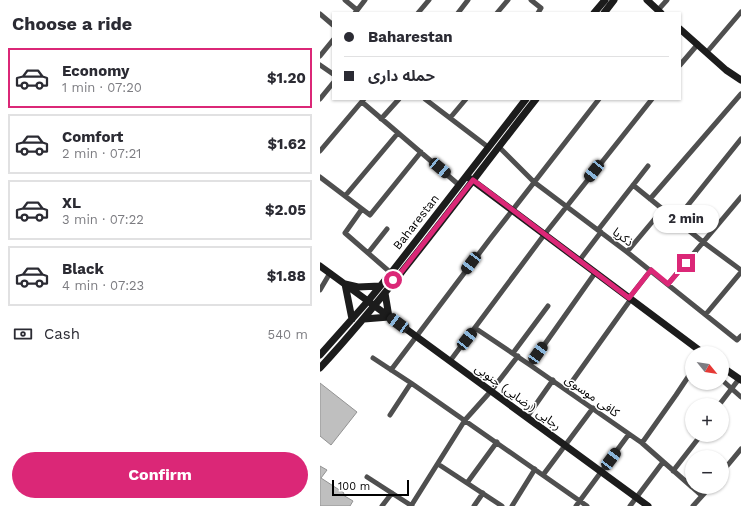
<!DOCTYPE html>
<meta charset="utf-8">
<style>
:root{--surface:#fff;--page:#f7f7f7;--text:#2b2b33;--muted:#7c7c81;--line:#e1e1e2;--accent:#db2777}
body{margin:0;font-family:"Work Sans","Noto Sans Arabic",sans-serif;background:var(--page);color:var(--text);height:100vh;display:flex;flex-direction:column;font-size:15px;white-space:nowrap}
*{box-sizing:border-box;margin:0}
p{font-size:13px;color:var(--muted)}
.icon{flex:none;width:22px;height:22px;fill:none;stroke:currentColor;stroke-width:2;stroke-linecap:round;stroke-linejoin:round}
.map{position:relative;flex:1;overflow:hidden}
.sheet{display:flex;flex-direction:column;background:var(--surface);width:320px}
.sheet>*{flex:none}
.banner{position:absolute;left:12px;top:12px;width:349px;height:88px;border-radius:0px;box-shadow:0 1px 3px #0004;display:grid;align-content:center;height:88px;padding:0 12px;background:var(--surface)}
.needle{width:26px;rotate:120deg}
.controls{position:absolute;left:365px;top:346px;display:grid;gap:8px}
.controls a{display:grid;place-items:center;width:44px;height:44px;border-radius:50%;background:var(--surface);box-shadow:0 1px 3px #0004;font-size:20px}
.scale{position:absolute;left:12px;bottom:10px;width:77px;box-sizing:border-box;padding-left:4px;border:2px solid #000;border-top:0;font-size:11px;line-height:14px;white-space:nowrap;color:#000;-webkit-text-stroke:3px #fff;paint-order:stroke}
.end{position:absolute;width:18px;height:18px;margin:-9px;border:5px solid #db2777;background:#fff;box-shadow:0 0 0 2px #fff}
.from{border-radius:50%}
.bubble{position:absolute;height:28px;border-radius:14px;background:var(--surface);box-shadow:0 1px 3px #0004;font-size:13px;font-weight:700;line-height:28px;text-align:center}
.car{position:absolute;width:12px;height:24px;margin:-12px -6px;border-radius:5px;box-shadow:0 0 3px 1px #0007;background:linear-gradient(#222 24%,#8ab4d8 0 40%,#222 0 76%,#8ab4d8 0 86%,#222 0)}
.banner b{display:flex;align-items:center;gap:14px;height:38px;font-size:15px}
.banner b+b{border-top:1px solid var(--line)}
.banner i{width:10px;height:10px;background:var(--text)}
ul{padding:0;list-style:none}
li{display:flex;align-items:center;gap:12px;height:60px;margin:0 8px 6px;padding:0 4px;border:2px solid var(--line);border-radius:0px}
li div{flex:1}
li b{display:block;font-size:15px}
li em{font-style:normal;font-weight:700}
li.current{border-color:var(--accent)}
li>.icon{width:36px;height:36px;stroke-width:1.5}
h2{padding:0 12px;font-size:18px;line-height:48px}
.pay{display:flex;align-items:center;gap:10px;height:44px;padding:0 12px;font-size:15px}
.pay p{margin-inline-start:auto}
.button{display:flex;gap:8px;margin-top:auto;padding:8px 12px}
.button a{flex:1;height:46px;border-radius:24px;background:var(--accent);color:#fff;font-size:16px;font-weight:700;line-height:46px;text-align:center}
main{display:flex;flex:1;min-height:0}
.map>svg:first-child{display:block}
.building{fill:#bfbfbf;stroke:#939393}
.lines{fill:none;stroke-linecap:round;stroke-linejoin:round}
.street{stroke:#4f4f4f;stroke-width:5}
.secondary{stroke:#1c1c1c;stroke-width:7}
.route{stroke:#db2777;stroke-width:5}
.labels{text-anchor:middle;stroke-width:3;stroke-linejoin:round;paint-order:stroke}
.street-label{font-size:12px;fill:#000;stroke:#fff}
</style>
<main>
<section class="sheet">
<h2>Choose a ride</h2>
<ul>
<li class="current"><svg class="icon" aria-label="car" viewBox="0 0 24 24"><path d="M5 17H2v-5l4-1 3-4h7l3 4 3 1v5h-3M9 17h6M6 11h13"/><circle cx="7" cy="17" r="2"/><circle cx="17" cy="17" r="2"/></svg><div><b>Economy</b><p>1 min · 07:20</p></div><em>$1.20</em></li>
<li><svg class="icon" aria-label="car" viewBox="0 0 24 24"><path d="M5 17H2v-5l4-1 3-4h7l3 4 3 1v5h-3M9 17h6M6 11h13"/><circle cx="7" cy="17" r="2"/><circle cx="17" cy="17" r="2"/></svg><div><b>Comfort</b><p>2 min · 07:21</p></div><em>$1.62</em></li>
<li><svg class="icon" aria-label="car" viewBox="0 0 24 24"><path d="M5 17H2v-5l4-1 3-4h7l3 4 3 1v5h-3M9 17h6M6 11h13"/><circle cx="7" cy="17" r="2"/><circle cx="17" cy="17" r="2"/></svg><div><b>XL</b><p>3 min · 07:22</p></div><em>$2.05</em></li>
<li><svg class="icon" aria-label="car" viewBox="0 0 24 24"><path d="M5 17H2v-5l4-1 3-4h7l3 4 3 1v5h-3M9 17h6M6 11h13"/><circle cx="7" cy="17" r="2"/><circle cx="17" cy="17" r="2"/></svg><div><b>Black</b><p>4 min · 07:23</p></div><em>$1.88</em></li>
</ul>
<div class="pay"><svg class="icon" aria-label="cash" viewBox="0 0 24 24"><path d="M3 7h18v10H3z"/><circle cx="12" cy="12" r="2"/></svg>Cash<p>540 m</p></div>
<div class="button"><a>Confirm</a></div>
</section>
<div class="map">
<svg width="421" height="506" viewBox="0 0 421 506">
<rect width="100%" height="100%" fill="#fff"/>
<path class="building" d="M 0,383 L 37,412 L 11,445 L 0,436 Z
M 0,466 L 7,470 L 1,478 L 24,493 L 23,495 L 33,501 L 30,506 L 0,506 Z"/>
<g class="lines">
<path class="street" d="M 25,0 L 37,10
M 211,0 L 221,8 L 218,13
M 338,10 L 347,0
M 35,13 L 45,0
M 98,13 L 109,0
M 138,13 L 148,0
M 177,13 L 188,0
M 0,14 L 13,25
M 387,52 L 421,12
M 0,56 L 13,40
M 0,65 L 13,74
M 360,65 L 378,44
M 0,99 L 13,83
M 105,99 L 168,147
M 42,102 L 139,185
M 130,118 L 146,99
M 61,119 L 79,99
M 179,147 L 214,182 L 307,252 L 417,340 L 421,336
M 0,151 L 44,99
M 0,177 L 50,215 L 101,152
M 313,185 L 383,242 L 421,270
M 25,196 L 78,133
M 330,199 L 421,94
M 42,209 L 25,233 L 71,273
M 356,220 L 421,139
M 278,230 L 328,166
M 307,252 L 343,209
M 48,253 L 67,229
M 259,261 L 281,232
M 348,284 L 421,197
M 0,290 L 10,273
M 309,298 L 331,270
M 386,314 L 421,272
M 155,328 L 210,365 L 322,443 L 372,487
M 193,353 L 228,306
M 53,358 L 91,383 L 267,506
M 130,361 L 224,235 L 332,99
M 210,365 L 275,273
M 71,370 L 170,239 L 279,99
M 402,380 L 421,397
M 246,390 L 311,299
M 399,405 L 419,379
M 70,415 L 91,383
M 207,417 L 233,380
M 322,443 L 356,395 L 372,371
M 118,464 L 182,506
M 353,471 L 381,435
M 402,472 L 421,449
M 223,475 L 273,408
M 47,477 L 92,506
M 147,483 L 177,442
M 372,487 L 382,496
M 62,506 L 72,493
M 91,506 L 145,420 L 171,391 L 198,356
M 154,506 L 163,493
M 192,506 L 215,469
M 256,506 L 309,434
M 310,506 L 343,462
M 373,506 L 390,487"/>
<path class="secondary" d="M 327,0 L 341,13
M 274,13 L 285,0
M 284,13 L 294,0
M 360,29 L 406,70 L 421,80
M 149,178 L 383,353
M 0,266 L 328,506
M 32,319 L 25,284 L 38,287 L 60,286
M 44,319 L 69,317 L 65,293
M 0,355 L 48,301 L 71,273 L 206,99
M 402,367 L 421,380
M 0,368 C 78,283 145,189 216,99"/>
</g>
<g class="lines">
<path class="route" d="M 73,280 L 75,280 L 153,180 L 309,298 L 331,270 L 348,284 L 366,263"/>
</g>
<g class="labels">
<g class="street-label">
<text transform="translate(96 222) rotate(-52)" y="4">Baharestan</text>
<text transform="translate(303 237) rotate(37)" y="4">ذکریا</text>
<text transform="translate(272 396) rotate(35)" y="4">کافی موسوی</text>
<text transform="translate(198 397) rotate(36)" y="4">رجایی (رضایی) جنوبی</text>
</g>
</g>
</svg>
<div class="controls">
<a><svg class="needle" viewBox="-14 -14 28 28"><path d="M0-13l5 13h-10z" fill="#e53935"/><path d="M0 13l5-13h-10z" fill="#7c7c81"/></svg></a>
<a>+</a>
<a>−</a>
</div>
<div class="scale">100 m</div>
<i class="end from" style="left:73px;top:280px"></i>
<i class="end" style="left:366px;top:263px"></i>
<div class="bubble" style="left:333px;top:205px;width:66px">2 min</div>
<i class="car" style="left:120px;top:168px;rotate:130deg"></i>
<i class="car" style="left:274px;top:171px;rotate:218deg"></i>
<i class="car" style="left:151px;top:263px;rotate:217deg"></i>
<i class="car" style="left:78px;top:323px;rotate:306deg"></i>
<i class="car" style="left:147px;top:339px;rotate:38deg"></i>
<i class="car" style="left:218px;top:353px;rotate:35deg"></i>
<i class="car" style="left:291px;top:459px;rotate:37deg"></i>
<div class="banner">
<b><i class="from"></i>Baharestan</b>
<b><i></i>حمله داری</b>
</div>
</div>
</main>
